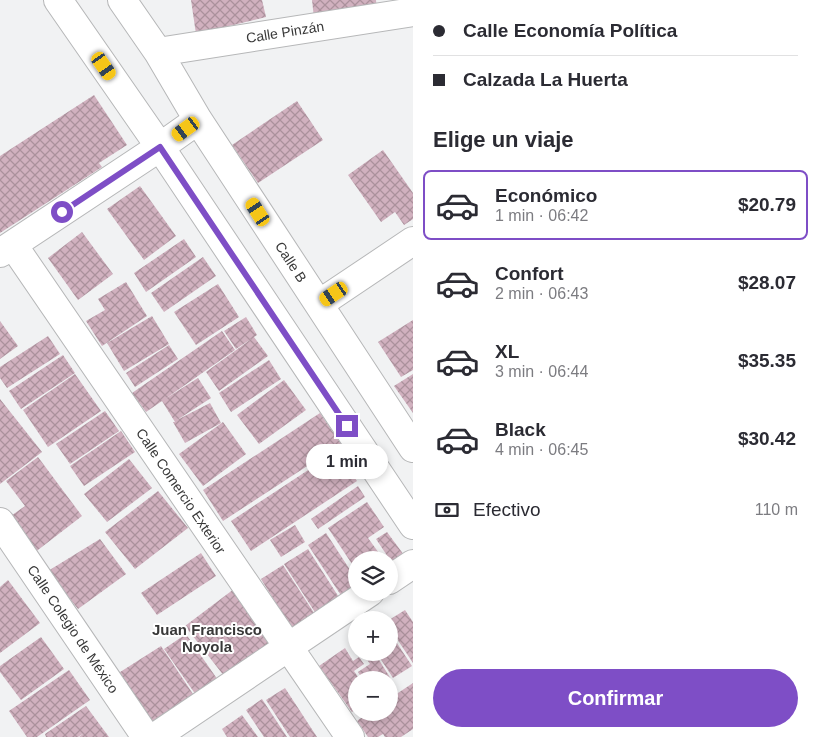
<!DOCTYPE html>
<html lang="es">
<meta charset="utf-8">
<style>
:root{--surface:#fff;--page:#f7f7f7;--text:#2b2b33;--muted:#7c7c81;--line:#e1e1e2;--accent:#7e4ec6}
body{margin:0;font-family:Helvetica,sans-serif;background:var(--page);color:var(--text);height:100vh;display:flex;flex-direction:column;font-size:19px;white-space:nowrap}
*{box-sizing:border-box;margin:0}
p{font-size:16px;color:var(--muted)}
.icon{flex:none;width:28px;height:28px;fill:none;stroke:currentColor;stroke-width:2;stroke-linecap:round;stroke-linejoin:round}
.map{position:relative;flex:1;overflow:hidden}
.drawer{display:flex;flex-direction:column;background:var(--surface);width:405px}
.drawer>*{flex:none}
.guide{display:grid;align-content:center;height:110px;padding:0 20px;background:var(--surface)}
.buttons{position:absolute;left:348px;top:551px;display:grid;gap:10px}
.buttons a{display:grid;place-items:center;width:50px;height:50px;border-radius:50%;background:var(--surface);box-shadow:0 2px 8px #0003;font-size:25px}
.end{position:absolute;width:22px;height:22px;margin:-11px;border:6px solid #7e4ec6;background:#fff;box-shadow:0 0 0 2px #fff}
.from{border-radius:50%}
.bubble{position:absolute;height:35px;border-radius:18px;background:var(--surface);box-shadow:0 2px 8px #0003;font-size:16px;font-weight:800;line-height:35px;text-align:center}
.car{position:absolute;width:15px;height:30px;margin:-15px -8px;border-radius:6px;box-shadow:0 0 4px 1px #0007;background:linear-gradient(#f5c518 24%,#345 0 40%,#f5c518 0 76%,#345 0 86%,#f5c518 0)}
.guide b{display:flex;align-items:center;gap:18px;height:48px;font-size:19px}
.guide b+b{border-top:1px solid var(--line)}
.guide i{width:12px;height:12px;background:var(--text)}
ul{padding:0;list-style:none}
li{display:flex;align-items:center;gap:15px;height:70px;margin:0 10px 8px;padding:0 10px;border:2px solid transparent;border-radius:8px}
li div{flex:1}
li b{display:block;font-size:19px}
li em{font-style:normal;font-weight:800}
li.selected{border-color:var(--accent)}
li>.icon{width:45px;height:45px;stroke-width:1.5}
h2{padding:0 20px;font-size:22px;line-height:60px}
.pay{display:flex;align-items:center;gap:12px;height:55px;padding:0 20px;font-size:19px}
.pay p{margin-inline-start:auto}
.button{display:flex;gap:10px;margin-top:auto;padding:10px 20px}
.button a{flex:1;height:58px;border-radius:30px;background:var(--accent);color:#fff;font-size:20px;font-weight:800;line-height:58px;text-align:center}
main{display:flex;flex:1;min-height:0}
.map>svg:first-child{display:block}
.building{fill:url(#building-cross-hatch)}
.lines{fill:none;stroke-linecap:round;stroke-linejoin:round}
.minor-casing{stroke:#b6b7b8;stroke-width:30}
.minor{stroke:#fff;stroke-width:28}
.route{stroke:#7e4ec6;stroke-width:6}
.labels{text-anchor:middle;stroke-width:4;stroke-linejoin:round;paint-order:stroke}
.street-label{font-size:14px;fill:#383838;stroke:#fff}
.neighbourhood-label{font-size:15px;font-weight:bold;fill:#383838;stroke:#fff}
</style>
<main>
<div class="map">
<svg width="413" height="737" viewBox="0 0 413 737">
<defs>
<pattern id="building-cross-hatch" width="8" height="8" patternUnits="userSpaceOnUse" patternTransform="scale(1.25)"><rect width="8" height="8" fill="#d1b1bf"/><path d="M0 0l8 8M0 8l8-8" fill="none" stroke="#ab919c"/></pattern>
</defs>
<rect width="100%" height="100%" fill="#f1f2f3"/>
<path class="building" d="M 191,0 L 262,0 L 266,17 L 196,34 Z
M 312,0 L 376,0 L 377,12 L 314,18 Z
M 94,95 L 127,145 L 99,163 L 102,167 L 0,233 L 0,156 Z
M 297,101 L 323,140 L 258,183 L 232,145 Z
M 383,150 L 413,193 L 413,219 L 404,225 L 395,212 L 381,222 L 348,175 Z
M 140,186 L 176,236 L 144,260 L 107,209 Z
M 82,232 L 113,274 L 78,300 L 48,258 Z
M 184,239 L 196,257 L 146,292 L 134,273 Z
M 203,257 L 216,276 L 164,312 L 151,293 Z
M 126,282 L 147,316 L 102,346 L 86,321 L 105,310 L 98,299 Z
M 218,284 L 239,317 L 196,345 L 174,312 Z
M 152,316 L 169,344 L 124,371 L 107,343 Z
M 246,317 L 257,335 L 236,349 L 224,331 Z
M 413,320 L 413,370 L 401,377 L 378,342 Z
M 0,321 L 18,346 L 0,359 Z
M 222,331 L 235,350 L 165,399 L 198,378 L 211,398 L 177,420 L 210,403 L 221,423 L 185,443 L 173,422 L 175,422 L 162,401 L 146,412 L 132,393 Z
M 48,336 L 60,354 L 7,388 L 0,378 L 0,367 Z
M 254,337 L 268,356 L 219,391 L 206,372 Z
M 169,345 L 178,359 L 135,387 L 126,373 Z
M 63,355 L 75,373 L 21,409 L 9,391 Z
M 269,360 L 281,379 L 231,412 L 219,393 Z
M 75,374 L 101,411 L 48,447 L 23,410 Z
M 413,374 L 413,413 L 394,386 Z
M 284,380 L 306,410 L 259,444 L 237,415 Z
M 0,399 L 42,452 L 0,484 Z
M 105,411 L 119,431 L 70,464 L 56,444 Z
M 320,413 L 341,444 L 223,521 L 203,490 Z
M 223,422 L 246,454 L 203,486 L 179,454 Z
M 121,431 L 135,452 L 84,486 L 70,466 Z
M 337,451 L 357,481 L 251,551 L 231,521 Z
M 38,457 L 82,516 L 34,553 L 8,518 L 25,506 L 6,481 Z
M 129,459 L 152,488 L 107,522 L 84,494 Z
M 358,486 L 365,497 L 318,529 L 311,519 Z
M 158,491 L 188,528 L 135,569 L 105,532 Z
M 367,502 L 384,527 L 368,538 L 384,560 L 356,560 L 356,570 L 328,528 Z
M 295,525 L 305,542 L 281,557 L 270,540 Z
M 387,532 L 404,555 L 392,563 L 376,539 Z
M 326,533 L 356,579 L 356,592 L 344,600 L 308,545 Z
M 100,539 L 126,574 L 78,609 L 48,571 Z
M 308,549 L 342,602 L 318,617 L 284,564 Z
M 201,553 L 216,576 L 157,615 L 141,593 Z
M 283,565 L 316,616 L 293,631 L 261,579 Z
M 8,580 L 40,623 L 0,653 L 0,587 Z
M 234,589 L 277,644 L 228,681 L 185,626 Z
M 405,610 L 413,622 L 413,663 L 389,627 L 389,620 Z
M 389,631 L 412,666 L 393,678 L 376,652 L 389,652 Z
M 186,634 L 220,683 L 198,698 L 164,649 Z
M 41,637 L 64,669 L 21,700 L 0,672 L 0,666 Z
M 161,646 L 197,700 L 153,729 L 117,674 Z
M 345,648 L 353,661 L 359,657 L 364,664 L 354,671 L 360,680 L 356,680 L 356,709 L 352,712 L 319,666 Z
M 362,652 L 374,652 L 391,679 L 389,680 L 363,680 L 358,672 L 370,664 Z
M 69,670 L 90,700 L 37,737 L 27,737 L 9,711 Z
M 413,683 L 413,729 L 401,737 L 385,737 L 383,734 L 378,737 L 368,737 L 357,721 L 369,712 L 389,712 L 389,699 Z
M 285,688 L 317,737 L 290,737 L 266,700 Z
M 262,699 L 287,737 L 264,737 L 246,710 Z
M 86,706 L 109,737 L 79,737 L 84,733 L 78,737 L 46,737 L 45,734 Z
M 242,715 L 258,737 L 227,737 L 222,729 Z"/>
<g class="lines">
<defs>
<path id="minor" d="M 58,0 L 160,147 L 413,525
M 122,0 L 158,52 L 198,120 L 413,448
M 158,52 L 413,12
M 13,245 L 350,737
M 0,253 L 160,147 L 198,120
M 319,304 L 413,241
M 0,522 L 146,737
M 389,580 L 413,564
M 155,737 L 370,592"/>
</defs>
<use href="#minor" class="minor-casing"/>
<use href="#minor" class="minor"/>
</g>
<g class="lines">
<path class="route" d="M 62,212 L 160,147 L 347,426"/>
</g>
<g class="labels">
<g class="street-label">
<text transform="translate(285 32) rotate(-9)" y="5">Calle Pinzán</text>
<text transform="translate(291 262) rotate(57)" y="5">Calle B</text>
<text transform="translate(181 491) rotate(56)" y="5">Calle Comercio Exterior</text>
<text transform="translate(73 629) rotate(56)" y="5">Calle Colegio de México</text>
</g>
<g class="neighbourhood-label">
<text x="207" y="635">Juan Francisco<tspan x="207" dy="17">Noyola</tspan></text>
</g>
</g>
</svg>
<div class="buttons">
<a><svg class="icon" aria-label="layers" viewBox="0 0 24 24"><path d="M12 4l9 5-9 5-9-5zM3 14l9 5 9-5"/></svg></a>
<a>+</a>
<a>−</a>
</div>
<i class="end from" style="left:62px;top:212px"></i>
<i class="end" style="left:347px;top:426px"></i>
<div class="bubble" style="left:306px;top:444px;width:82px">1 min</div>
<i class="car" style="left:104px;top:66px;rotate:145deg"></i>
<i class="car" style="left:186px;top:129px;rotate:234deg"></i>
<i class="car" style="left:258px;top:212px;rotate:327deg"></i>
<i class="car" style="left:334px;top:294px;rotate:236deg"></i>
</div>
<section class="drawer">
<div class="guide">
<b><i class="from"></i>Calle Economía Política</b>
<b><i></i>Calzada La Huerta</b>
</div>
<h2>Elige un viaje</h2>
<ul>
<li class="selected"><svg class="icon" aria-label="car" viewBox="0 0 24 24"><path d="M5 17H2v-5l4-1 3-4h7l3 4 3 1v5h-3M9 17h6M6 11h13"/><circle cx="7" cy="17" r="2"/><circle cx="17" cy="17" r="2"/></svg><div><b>Económico</b><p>1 min · 06:42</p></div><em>$20.79</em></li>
<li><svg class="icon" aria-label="car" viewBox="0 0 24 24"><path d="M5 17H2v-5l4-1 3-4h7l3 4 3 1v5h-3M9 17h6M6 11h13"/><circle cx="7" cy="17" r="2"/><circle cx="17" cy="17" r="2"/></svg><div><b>Confort</b><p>2 min · 06:43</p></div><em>$28.07</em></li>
<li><svg class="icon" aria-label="car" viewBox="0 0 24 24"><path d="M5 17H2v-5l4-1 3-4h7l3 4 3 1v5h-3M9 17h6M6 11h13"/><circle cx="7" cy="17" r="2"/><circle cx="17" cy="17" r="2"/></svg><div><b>XL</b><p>3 min · 06:44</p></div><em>$35.35</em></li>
<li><svg class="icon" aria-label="car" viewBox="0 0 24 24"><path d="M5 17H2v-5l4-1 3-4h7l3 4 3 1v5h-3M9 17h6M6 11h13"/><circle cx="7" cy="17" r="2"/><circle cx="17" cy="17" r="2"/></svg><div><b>Black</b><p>4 min · 06:45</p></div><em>$30.42</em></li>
</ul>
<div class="pay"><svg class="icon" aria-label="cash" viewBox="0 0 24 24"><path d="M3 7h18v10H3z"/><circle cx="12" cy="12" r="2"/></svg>Efectivo<p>110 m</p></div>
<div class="button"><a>Confirmar</a></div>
</section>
</main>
